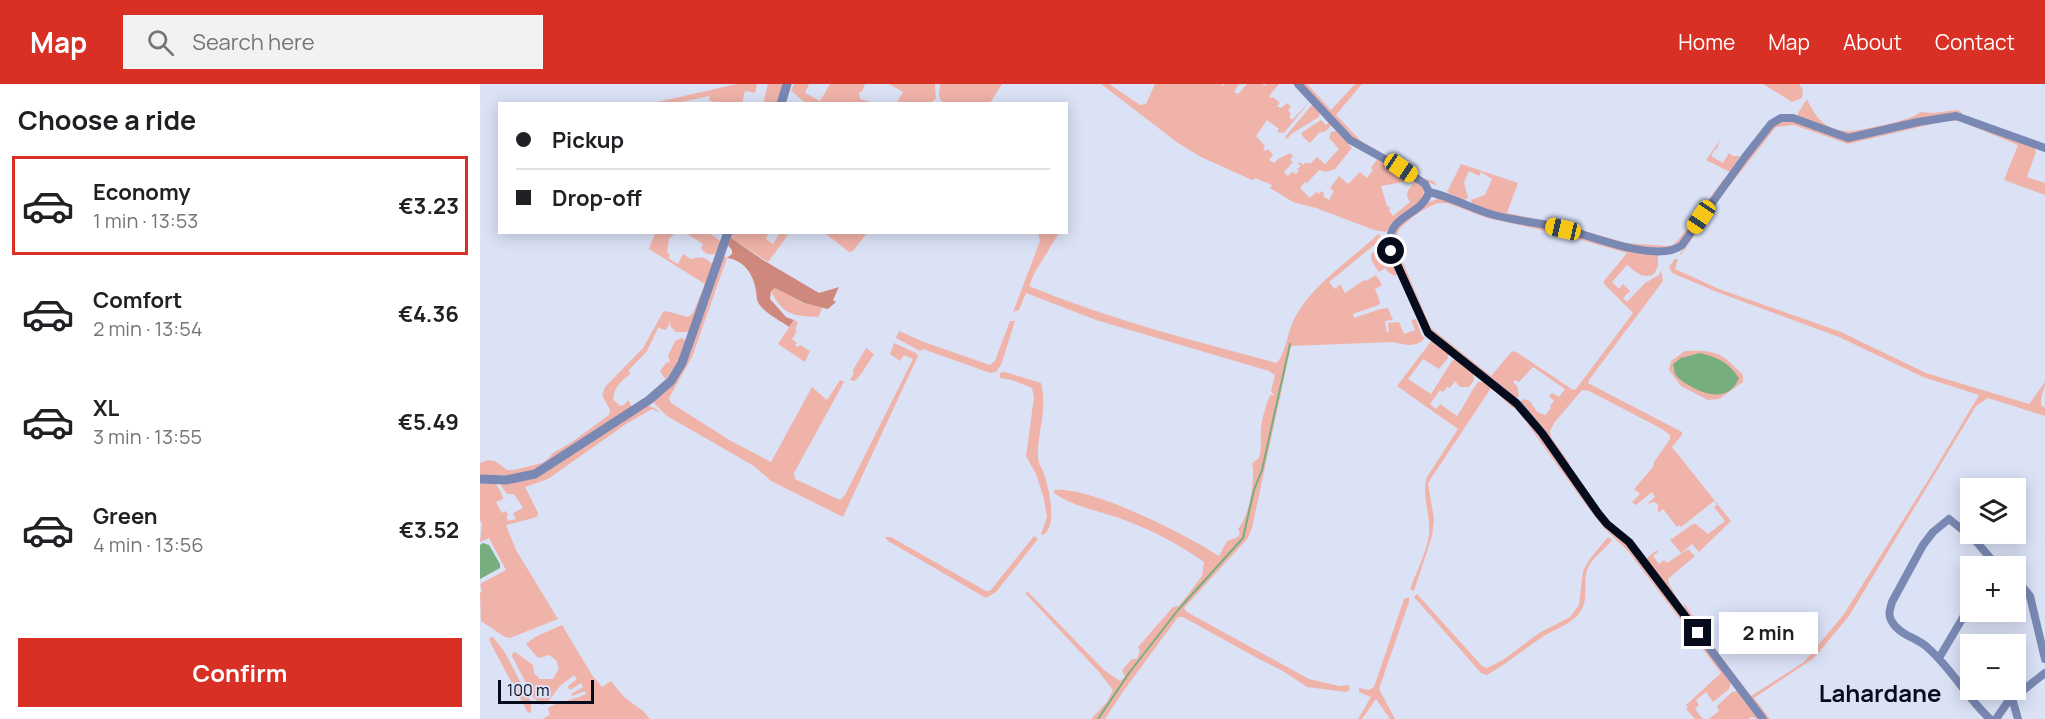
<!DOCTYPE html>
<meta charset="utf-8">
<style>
:root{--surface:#fff;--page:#f2f2f2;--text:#202124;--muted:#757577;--line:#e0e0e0;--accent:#d93025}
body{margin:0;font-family:Manrope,sans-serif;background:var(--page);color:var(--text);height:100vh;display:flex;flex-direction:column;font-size:22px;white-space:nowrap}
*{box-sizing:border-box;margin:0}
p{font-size:20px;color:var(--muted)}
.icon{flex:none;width:33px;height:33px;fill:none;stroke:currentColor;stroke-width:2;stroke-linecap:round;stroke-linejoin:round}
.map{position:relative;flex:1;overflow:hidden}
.side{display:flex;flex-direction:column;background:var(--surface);width:480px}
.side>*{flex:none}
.guide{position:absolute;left:18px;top:18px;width:570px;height:132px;border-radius:0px;box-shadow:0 3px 15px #0003;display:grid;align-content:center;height:132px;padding:0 18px;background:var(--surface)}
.fabs{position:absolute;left:1480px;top:394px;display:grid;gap:12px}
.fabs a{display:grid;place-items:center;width:66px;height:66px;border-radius:0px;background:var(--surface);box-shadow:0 3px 15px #0003;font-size:30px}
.scale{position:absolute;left:18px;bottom:15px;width:96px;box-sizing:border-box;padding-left:6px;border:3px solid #070c1c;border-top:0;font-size:16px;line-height:21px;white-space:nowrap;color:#070c1c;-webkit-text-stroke:4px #dbe2f6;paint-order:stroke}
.end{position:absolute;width:27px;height:27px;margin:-14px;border:8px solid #070c1c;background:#fff;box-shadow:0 0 0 3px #fff}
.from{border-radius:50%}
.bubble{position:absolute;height:42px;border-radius:0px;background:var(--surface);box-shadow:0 3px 15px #0003;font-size:20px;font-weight:700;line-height:42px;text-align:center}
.car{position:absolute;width:18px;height:36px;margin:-18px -9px;border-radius:8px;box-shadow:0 0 4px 2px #0007;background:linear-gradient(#f5c518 24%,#345 0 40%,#f5c518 0 76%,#345 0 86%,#f5c518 0)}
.guide b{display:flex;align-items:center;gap:21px;height:57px;font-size:22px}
.guide b+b{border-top:2px solid var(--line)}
.guide i{width:15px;height:15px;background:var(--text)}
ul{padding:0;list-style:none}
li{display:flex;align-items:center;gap:18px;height:99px;margin:0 12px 9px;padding:0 6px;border:3px solid transparent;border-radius:0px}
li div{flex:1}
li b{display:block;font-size:22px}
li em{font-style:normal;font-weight:700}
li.selected{border-color:var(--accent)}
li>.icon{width:54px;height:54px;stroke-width:1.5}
h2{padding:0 18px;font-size:27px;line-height:72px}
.action{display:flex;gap:12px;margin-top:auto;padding:12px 18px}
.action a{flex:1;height:69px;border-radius:0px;background:var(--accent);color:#fff;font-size:24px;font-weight:700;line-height:69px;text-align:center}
header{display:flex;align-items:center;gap:36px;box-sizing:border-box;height:84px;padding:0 30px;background:var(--accent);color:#fff}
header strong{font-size:28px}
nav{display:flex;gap:33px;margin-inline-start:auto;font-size:21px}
.search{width:420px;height:54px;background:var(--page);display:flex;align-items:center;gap:15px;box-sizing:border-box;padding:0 21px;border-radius:0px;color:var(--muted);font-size:22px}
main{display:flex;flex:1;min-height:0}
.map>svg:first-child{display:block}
.green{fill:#f0b3a9;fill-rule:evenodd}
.forest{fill:#cf887d}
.water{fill:#76ae80}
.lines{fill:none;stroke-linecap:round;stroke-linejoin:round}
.stream{stroke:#76ae80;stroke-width:2}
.minor{stroke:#7a89b4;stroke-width:8}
.tertiary{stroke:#7a89b4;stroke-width:9}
.route{stroke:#070c1c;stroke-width:8}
.labels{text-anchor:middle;stroke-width:4.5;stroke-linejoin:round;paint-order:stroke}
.quarter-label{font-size:24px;font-weight:bold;fill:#070c1c;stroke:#dbe2f6}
</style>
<header>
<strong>Map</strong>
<div class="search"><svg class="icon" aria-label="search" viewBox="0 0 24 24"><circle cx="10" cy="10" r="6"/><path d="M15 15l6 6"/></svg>Search here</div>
<nav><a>Home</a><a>Map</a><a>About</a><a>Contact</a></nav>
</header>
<main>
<section class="side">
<h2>Choose a ride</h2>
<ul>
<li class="selected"><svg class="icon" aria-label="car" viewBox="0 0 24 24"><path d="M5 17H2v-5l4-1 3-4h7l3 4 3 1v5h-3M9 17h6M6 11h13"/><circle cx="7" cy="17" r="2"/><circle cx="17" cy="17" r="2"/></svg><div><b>Economy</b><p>1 min · 13:53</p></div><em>€3.23</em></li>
<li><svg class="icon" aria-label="car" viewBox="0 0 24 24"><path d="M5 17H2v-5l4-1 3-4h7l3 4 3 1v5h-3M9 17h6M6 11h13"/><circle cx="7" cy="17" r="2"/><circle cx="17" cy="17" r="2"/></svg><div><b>Comfort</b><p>2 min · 13:54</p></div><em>€4.36</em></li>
<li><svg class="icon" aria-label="car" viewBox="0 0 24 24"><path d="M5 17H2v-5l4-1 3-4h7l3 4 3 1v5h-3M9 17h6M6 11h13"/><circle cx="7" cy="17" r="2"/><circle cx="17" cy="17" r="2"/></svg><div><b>XL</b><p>3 min · 13:55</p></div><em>€5.49</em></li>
<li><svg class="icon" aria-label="car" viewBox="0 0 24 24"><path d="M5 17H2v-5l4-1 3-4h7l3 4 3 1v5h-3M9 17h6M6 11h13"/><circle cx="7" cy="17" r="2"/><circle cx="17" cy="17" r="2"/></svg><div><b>Green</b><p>4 min · 13:56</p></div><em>€3.52</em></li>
</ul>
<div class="action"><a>Confirm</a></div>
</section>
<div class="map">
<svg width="1565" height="635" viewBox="0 0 1565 635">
<rect width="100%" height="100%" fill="#dbe2f6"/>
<path class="green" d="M 257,0 L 277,0 L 275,9 L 265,7 L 262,19 L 236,19 L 229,16 L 230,12 L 196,19 L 173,19 Z
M 288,0 L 305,0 L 298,19 L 283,20 Z
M 314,0 L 329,0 L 325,9 L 340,17 L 350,0 L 385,0 L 382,8 L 379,8 L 380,15 L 394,19 L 326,19 L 311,7 Z
M 409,0 L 455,0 L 456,14 L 451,19 L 417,19 L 423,8 Z
M 460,0 L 522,0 L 510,19 L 463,20 L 459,12 Z
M 621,0 L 629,0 L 660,21 L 666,20 L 675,0 L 741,0 L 743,2 L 745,0 L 759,0 L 754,8 L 758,10 L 767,0 L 782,0 L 785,2 L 786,0 L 799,0 L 789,12 L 791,14 L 793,13 L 800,19 L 797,22 L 801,24 L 807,19 L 811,23 L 808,26 L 811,30 L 809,33 L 812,36 L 830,17 L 804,49 L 797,48 L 799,45 L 787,36 L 776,52 L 785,62 L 783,64 L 785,67 L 788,65 L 793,71 L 789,76 L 794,79 L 798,75 L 810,69 L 813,72 L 810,76 L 813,78 L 804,88 L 808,92 L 812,88 L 816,90 L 819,87 L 817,85 L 821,82 L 818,80 L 820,78 L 823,81 L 825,79 L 831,79 L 837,73 L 845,80 L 859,65 L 849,54 L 851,48 L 856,47 L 872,64 L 855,85 L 846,88 L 839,86 L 827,99 L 825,98 L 820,104 L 830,114 L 836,108 L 839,110 L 841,107 L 844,109 L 843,112 L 849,116 L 854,107 L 850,104 L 859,92 L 868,100 L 880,88 L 887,94 L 893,86 L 891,84 L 898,74 L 903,81 L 906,79 L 929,93 L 929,97 L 901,102 L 907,122 L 911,124 L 909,126 L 913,132 L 930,118 L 927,112 L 928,106 L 935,98 L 942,102 L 944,107 L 943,115 L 913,138 L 906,148 L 894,146 L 836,124 L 813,118 L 790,104 L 792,101 L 775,94 L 772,96 L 721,73 L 698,59 Z
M 822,0 L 827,0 L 851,26 L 875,0 L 882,0 L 856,31 L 881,57 L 945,95 L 953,97 L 958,102 L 945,97 L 872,54 Z
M 1283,0 L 1319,0 L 1323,6 L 1322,14 L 1312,18 Z
M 1327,15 C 1331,24 1337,35 1346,41 C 1353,45 1365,48 1373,47 C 1385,45 1434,36 1440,28 L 1453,29 L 1477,26 L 1482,28 L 1481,30 L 1368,52 L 1318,32 L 1318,29 Z
M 831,22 L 835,22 L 840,27 L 839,33 L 811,50 L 807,55 L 805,53 Z
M 1466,34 L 1478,35 L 1478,37 L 1465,37 L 1368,60 L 1314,41 L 1296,43 L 1235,120 L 1201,171 L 1200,170 L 1234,118 L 1290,44 L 1300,37 L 1314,36 L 1368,56 Z
M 841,36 L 846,41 L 849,38 L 851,40 C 849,45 846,49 840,48 L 830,59 L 824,54 L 821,49 Z
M 1482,38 L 1553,61 L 1556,68 L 1547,93 L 1565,99 L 1565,111 L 1524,96 L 1538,61 Z
M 1240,56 L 1237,65 L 1235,65 L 1231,72 L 1243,79 L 1249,69 L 1253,72 L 1260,72 L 1250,88 L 1226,76 Z
M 981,80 L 1038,99 L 1027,129 L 1077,139 L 1146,159 L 1187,162 L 1193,161 L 1199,155 L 1243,96 L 1242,90 L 1244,98 L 1202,157 L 1188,165 L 1153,162 L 993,122 L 991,116 L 1005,111 L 1012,95 L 1001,88 L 999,92 L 989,87 L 984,98 L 988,114 L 984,116 L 967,108 Z
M 961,114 L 1056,140 L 1178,170 L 1178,182 L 1174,190 C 1163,196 1156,188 1147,181 L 1132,198 L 1139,205 L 1143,200 L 1150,207 L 1143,214 L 1147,218 L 1165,199 L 1179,191 L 1181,186 L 1183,197 L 1109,296 L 1108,299 L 1202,348 L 1202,351 L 1192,363 L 1251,437 L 1219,468 L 1212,460 L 1201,469 L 1190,456 L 1213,440 L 1216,440 L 1228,450 L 1245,437 L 1234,423 L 1237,421 L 1234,417 L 1201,443 L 1199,441 L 1197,443 L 1183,425 L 1178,429 L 1178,420 L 1174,418 L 1167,420 L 1175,413 L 1172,408 L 1156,421 L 1152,418 L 1160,410 L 1154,405 L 1173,383 L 1174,378 L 1190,355 L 1190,351 L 1182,345 L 1109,307 L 1102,306 L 1074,339 L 1070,347 L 1071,353 L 1090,380 L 1087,382 L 1041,321 L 1041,317 L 1043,315 L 1050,317 L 1057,328 L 1065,331 L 1071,324 L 1070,322 L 1074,317 L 1069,312 L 1072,309 L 1079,313 L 1085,305 L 1053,283 L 1039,298 L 1035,296 L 1033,298 L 1037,302 L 1039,312 L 1035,315 L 950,247 L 914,166 C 913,160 913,153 915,147 C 920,135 948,116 961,114 ZM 960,119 L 967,119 L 1007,134 L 1080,150 L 1147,169 L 1124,197 L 1124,200 L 1153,229 L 1096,305 L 1093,306 L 1038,269 L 1032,267 L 1011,292 L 951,244 L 917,165 C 916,159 916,152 919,146 C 926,137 949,120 960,119 Z
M 175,149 L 195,149 L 189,155 L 187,168 L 190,171 L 188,174 L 198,180 L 203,170 L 211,175 C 222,172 226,173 234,182 L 209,248 L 196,248 L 190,242 L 191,237 L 186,246 L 178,244 L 167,267 L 149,286 L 150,290 C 141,297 134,304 133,315 L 140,322 L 144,321 L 148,316 L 152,323 L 63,383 L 41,391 L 0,392 L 0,379 L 8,376 L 15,377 L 27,386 L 34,386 L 62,379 L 68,375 L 73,369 L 92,358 L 129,331 L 130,326 L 122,311 L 125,303 L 163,264 L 183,228 L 186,227 L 208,233 L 213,229 L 225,200 L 169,165 Z
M 206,149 L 229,149 L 242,158 L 238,170 C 230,171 226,171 221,164 L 223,160 Z
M 251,149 L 286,149 L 288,150 L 286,155 L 293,160 L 300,149 L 308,151 L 288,178 L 251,154 L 248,161 Z
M 345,149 L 387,149 L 373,167 L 369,168 Z
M 558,149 L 579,149 L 555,188 L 549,202 C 629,235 714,257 797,279 C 808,264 807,244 818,228 C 838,196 871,176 898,150 L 901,152 L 899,157 L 849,198 L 855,205 L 860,200 L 865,209 L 884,196 L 886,197 L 896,191 L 902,201 L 895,205 L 900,218 L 899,221 L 873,230 L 874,234 L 900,225 L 908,224 L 913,236 L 905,237 L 907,249 L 909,247 L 908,239 L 919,238 L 924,250 L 935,246 L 931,236 L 936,235 L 942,252 L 945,254 C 936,264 926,261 913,258 L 811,262 L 772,444 L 768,454 L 704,524 L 707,528 L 829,595 L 859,602 L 869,601 L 870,605 L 867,608 L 827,603 L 803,587 L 779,575 L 703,533 L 698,533 L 642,609 L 625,635 L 611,635 L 627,618 L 633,606 L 619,588 L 545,509 L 548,508 L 624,586 L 640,597 L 645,593 L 642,586 L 652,575 L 657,575 L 660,567 L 658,563 L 693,523 L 699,522 L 722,492 L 724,478 C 697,459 668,444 636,433 C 615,426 592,422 574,409 L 574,406 C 611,402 707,451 739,472 L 747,457 L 758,453 L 760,449 L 758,445 C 769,433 776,394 772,379 L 779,374 C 782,363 780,355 781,345 C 782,333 786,322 790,311 L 794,311 L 791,307 L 795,291 L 789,287 L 616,236 L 546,209 L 539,226 L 533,228 L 560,157 Z
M 901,160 L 905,160 L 917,189 L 916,192 L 909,189 L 905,184 L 899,188 C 889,174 887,172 901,160 Z
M 244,172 L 247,174 L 212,273 L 189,314 L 191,319 L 251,357 L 291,378 L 332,303 L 347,316 L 360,296 L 364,298 L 314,389 L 315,395 L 360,416 L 365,411 L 433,275 L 424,271 L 420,277 L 410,270 L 414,259 L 436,269 L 438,272 L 363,433 L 291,397 L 274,382 L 187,332 L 174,319 L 174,317 L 185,308 Z
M 1195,175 L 1198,175 L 1195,185 L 1239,205 L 1361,248 L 1446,289 L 1549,320 L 1565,298 C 1565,306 1560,313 1561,321 L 1565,324 L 1565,332 L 1508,314 L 1496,322 L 1369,532 L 1334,574 L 1274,614 L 1290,635 L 1286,635 L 1205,527 L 1204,519 L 1240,571 L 1271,612 L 1324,578 L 1364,530 L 1447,398 L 1499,311 L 1443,293 L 1359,253 L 1237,208 L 1192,189 L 1189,183 Z
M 295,204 L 323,219 L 343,223 L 338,233 C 313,232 303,231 291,207 Z
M 314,236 L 318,238 L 315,246 L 317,247 L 312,255 L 317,259 L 315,261 L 318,263 L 320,261 L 330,267 L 325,278 L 298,260 Z
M 530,237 L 535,237 L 521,281 L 516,288 L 510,289 L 443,265 L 440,267 L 416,254 L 419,247 L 444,258 L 510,281 L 515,277 Z
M 202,254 L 208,258 L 205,267 L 186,296 L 180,287 L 186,279 L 190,278 L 188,272 L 195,257 Z
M 952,256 L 968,269 L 968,274 L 959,285 L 943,275 L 928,295 L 951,310 L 972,277 L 975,275 L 993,289 L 994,296 L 989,303 L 980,303 L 975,297 L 970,304 L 967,303 L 963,308 L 960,306 L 950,320 L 956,325 L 960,320 L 977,332 C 985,321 989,310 998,298 L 1003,298 L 1035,322 L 1033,324 L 1011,304 L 950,396 L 948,400 L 954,435 L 952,452 L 934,507 L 930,505 C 936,489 947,467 949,450 C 951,431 941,411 947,393 L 978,345 L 917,302 Z
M 386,264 L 394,270 L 381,290 L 375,297 L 370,296 L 374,289 L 372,288 Z
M 1205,267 C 1238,266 1241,269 1263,291 L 1263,298 L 1239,315 L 1228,316 L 1201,302 L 1189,286 L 1191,277 Z
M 525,288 L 561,299 C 568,328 557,347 558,373 C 558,379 562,384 564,390 C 569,404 578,442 563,451 L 561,450 L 567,433 L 564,415 L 556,390 L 546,372 L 554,313 L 552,304 L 532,296 L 520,294 L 520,289 Z
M 168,321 L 179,327 L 178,328 L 172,325 L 146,340 L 68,395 L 45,403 L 58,429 L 57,433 L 26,441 L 36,466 L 78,535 L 30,554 L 25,553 L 1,537 L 0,509 L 2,507 L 0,500 L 26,486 L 9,454 L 0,458 L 2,439 L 0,437 L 0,397 L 16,399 L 23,413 L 23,415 L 16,418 L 22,429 L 26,427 L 28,431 L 26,433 L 28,437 L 36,435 L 33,429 L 43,424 L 34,410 L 27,410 L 21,402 L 21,399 L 38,397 Z
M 1041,326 L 1142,453 L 1251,598 L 1249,605 L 1233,618 L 1226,608 L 1216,616 L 1219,621 L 1215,625 L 1223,635 L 1215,635 L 1206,625 L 1208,623 L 1206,621 L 1241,589 L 1148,467 L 1124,444 L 1109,425 L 1039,328 Z
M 554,452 L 558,455 L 516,508 L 506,514 L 408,457 L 405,453 L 411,453 L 506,507 L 510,507 Z
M 1128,453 L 1132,456 C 1125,465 1112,474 1108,484 C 1102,497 1109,512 1102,525 C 1094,540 1074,545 1061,554 C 1043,566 1026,580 1007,591 L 1001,589 L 934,513 L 937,510 L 1002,582 L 1007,584 L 1023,576 L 1059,549 L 1090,533 L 1099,521 L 1103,487 L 1109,476 Z
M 1208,465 L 1215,472 L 1188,495 L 1189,500 L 1200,519 L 1166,478 L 1168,473 L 1177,466 L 1178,468 L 1173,472 L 1179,480 L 1184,476 L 1187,479 Z
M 929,513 L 929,518 L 899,605 L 915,635 L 910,635 L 896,615 L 882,635 L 878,635 L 891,613 L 879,608 L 879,604 L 889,606 L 894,603 L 924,515 Z
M 82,541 L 112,591 L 122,603 L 131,597 L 144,613 L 163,627 L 170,635 L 62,635 L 70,631 L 68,624 C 80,616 92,617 106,610 L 105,607 L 92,612 L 91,610 L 103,603 L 101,599 L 90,606 L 89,605 L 88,602 L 97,595 L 94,591 L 80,602 L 67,619 L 62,621 L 53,613 L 32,572 L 33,569 L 35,568 L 53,581 L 54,589 L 60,595 L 73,595 L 79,584 L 76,576 L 69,571 L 58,574 L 46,560 L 55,553 Z
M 13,553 L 24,567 L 51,618 L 51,628 L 48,629 L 11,560 L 9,554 Z
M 1258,607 L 1280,635 L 1271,633 L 1269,635 L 1229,635 L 1239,627 L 1237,622 L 1252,608 Z"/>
<path class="forest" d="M 251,154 L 283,176 L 339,209 L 359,203 L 353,216 L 356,218 L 348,225 L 324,219 L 295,204 L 291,207 L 290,215 L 306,233 L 314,236 L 309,243 C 300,236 286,230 279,220 C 276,215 277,212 276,207 C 274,191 264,176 247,174 L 252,170 L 252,166 L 248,161 Z"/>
<path class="water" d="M 1220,269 C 1239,274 1248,278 1259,294 C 1250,317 1227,312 1210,302 C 1205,299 1198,295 1195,290 C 1194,287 1194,283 1193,280 L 1201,274 Z
M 3,459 L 9,461 L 20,480 L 20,484 L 0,495 L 0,461 Z"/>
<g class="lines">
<path class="stream" d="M 618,635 L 649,589 L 698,526 L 763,454 L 774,406 L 782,386 L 810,260"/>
<path class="minor" d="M 818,0 L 870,56 L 921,84 L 945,100 L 949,108 C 972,113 992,125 1014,131 C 1037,137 1060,139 1082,144 C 1110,152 1179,180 1202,161 L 1265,73 L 1291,40 L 1301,34 L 1313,34 L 1368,54 L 1438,38 L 1476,32 L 1565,64
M 949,108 C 941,134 903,130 911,167 L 948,249 L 1039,321 L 1062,349 L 1118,429 L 1127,440 L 1149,458 L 1283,635
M 1536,495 L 1550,512 L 1565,575
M 1459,574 L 1491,520
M 1532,614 L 1538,635
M 1510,635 C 1487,614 1472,585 1448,564 C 1437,553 1419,552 1411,536 C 1408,530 1410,525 1412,518 L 1443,461 L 1453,448 L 1469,435 L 1494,455 L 1518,483
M 1516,635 L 1527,619 L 1565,589"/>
<path class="tertiary" d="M 301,20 L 307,0
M 0,395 L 26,396 L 55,390 L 169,316 L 191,297 L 202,279 L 248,148"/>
</g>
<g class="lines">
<path class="route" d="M 911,167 L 948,249 L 1036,319 L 1062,349 L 1118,429 L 1127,440 L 1149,458 L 1218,549"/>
</g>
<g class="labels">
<g class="quarter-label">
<text x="1400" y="618">Lahardane</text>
</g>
</g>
</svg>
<div class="fabs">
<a><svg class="icon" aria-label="layers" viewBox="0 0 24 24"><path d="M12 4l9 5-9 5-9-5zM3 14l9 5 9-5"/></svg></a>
<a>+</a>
<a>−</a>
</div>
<div class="scale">100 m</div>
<i class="end from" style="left:911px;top:167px"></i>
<i class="end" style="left:1218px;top:549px"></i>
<div class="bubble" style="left:1239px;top:528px;width:99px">2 min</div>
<i class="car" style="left:921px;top:84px;rotate:124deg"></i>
<i class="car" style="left:1221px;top:133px;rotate:214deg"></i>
<i class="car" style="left:1083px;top:145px;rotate:283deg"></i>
<div class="guide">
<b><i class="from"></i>Pickup</b>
<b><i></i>Drop-off</b>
</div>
</div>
</main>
